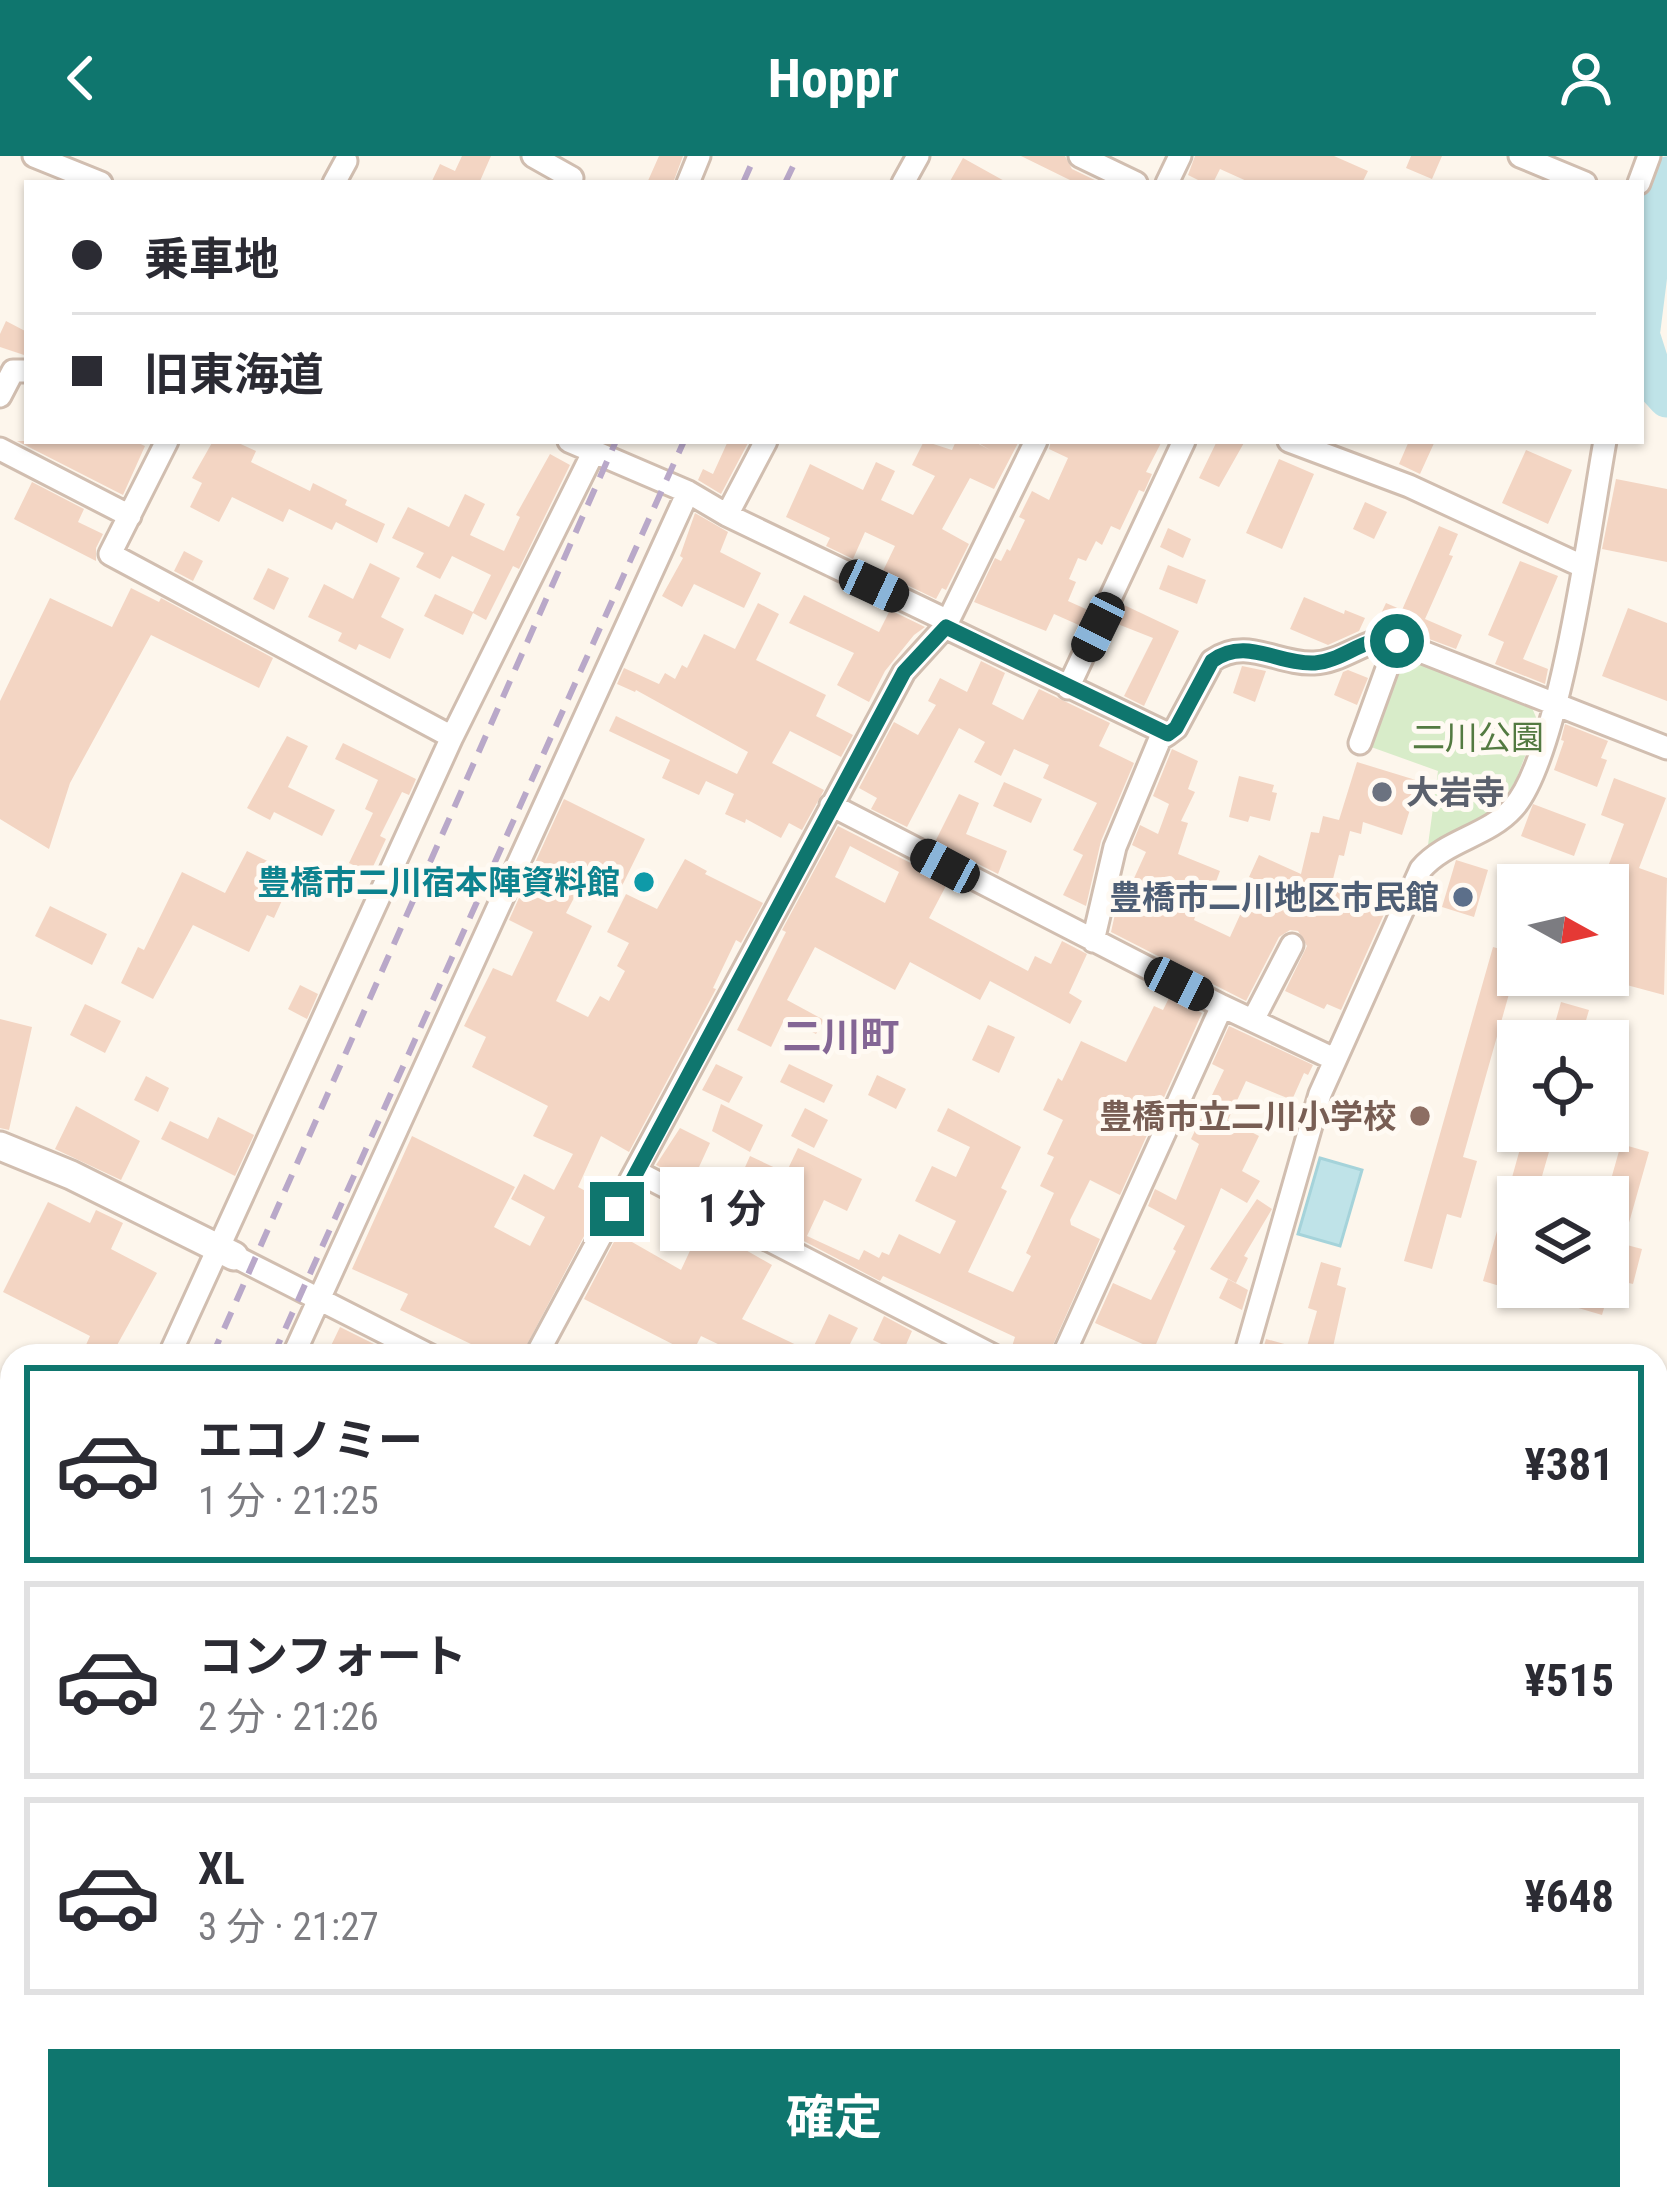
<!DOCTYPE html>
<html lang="ja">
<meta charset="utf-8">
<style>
:root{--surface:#fff;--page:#f2f2f3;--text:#2b2b33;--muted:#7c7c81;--line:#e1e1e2;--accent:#0f766e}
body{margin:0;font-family:"Roboto Condensed","Noto Sans JP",sans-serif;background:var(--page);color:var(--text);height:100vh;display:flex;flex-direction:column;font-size:45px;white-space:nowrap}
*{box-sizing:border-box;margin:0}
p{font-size:39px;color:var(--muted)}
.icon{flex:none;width:66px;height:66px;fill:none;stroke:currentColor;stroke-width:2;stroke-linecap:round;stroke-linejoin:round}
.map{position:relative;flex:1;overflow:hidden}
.details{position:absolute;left:0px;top:1188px;width:1668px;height:867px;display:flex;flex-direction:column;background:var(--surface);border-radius:36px 36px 0 0;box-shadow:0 3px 9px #0004}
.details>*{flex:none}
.banner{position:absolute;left:24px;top:24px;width:1620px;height:264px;border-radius:0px;box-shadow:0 3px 9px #0004;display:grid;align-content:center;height:264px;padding:0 48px;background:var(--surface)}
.needle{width:78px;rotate:98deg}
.tools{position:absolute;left:1497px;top:708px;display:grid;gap:24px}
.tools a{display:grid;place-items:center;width:132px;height:132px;border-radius:0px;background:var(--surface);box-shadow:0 3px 9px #0004;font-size:60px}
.end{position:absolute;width:54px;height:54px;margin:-27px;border:15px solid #0f766e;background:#fff;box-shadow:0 0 0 6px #fff}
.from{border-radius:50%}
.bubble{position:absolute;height:84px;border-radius:0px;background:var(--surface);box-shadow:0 3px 9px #0004;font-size:39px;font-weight:700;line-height:84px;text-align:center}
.car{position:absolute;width:36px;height:72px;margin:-36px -18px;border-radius:15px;box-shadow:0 0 9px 3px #0007;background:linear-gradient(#222 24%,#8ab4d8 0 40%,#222 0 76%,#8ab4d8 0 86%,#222 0)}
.banner b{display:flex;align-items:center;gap:42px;height:114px;font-size:45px}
.banner b+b{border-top:3px solid var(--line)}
.banner i{width:30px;height:30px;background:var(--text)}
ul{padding:21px 0 0;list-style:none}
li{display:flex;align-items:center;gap:36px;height:198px;margin:0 24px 18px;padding:0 24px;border:6px solid var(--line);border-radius:0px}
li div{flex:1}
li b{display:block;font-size:45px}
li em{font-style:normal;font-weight:700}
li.selected{border-color:var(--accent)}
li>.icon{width:108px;height:108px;stroke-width:1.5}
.button{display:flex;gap:24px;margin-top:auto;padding:24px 48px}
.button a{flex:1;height:138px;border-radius:0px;background:var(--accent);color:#fff;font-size:48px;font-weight:700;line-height:138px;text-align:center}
header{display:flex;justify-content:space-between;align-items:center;height:156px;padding:0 48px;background:var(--accent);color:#fff;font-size:54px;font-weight:700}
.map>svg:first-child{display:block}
.green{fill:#d8ecc9}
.water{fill:#bfe3e8;stroke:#a5d3da;stroke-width:3}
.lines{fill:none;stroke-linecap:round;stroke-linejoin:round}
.stream{stroke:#a5d3da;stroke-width:6}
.river{stroke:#bfe3e8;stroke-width:39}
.building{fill:#f3d5c3;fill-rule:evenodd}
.minor-casing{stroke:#d1beb0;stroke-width:27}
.tertiary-casing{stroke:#d1beb0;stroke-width:33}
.minor{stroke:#fff;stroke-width:21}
.tertiary{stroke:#fff;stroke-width:27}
.rail{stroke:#b9a8c9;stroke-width:6;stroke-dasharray:18 12;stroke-linecap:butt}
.route{stroke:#0f766e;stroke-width:15}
.worship-dot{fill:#6b7280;stroke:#fffaf3;stroke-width:4.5}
.culture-dot{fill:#0f9aa8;stroke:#fffaf3;stroke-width:4.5}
.service-dot{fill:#5c6f8a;stroke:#fffaf3;stroke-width:4.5}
.education-dot{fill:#8d6e63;stroke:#fffaf3;stroke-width:4.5}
.labels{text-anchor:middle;stroke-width:10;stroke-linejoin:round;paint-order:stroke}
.park-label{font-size:33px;fill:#537a41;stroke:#fffaf3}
.worship-label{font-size:33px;font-weight:bold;fill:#5b616d;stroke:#fffaf3;text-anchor:start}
.culture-label{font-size:33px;font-weight:bold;fill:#0d838f;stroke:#fffaf3;text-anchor:end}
.service-label{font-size:33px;font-weight:bold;fill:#4e5e75;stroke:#fffaf3;text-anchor:end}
.education-label{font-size:33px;font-weight:bold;fill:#785e54;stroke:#fffaf3;text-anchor:end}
.quarter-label{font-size:39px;font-weight:bold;fill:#846695;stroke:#fffaf3}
</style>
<header><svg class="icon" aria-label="back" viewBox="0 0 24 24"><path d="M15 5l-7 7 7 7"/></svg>Hoppr<svg class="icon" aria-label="person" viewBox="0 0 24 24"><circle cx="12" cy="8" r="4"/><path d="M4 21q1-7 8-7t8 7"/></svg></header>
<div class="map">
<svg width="1667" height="2053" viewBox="0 0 1667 2053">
<rect width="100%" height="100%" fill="#fdf6ec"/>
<path class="green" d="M 1397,495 L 1530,547 L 1538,566 L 1516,624 L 1495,657 L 1428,689 L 1438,615 L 1360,587 Z
M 1656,1261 L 1667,1265 L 1667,1432 L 1656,1433 Z
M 0,1395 L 12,1402 L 12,1509 L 0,1499 Z
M 12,1752 L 12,1923 L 0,1963 L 0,1780 Z"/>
<path class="water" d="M 1320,1002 L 1362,1014 L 1340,1090 L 1298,1078 Z"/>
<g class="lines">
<path class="stream" d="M 0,1518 L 12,1522
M 1656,1785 L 1667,1785"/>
<path class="river" d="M 1641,173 L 1657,46 L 1667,20
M 1641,181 L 1657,231 L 1667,242"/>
</g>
<path class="building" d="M 462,0 L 491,0 L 480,25 L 483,27 L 431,27 L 440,8 L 455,15 Z
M 659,0 L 683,0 L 673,27 L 647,27 Z
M 1021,0 L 1065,0 L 1072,13 L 1101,27 L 1076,27 Z
M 1195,0 L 1334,0 L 1368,15 L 1362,27 L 1251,27 L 1220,13 L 1213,27 L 1204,27 L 1188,19 Z
M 1411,0 L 1442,0 L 1432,23 L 1406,12 Z
M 963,2 L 1008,27 L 949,27 Z
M 6,165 L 27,176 L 27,200 L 0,191 L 0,178 Z
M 17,285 L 134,285 L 145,290 L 123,339 Z
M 213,285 L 234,285 L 256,295 L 251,306 L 310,335 L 313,327 L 347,344 L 345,349 L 385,368 L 377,387 L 336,366 L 332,374 L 289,353 L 283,366 L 232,341 L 219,366 L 190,351 L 202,327 L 192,322 Z
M 728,285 L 749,285 L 721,338 L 698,324 L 703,313 L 713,318 Z
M 924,285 L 952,294 L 956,285 L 973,285 L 990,294 L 975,285 L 1019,285 L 994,333 L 970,322 L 942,373 L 969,388 L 946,434 L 942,432 L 936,443 L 882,417 L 895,390 L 865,376 L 853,403 L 826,390 L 830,382 L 786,361 L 810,308 L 863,334 L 876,306 L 895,315 L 881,344 L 913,359 L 935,320 L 912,309 Z
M 1051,285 L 1162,285 L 1146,316 L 1152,318 L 1144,336 L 1139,334 L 1120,374 L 1111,370 L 1102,389 L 1096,385 L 1086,405 L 1078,402 L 1069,423 L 1076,426 L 1068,445 L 1088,454 L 1081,470 L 1054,458 L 1046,475 L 974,446 L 995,402 L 1001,405 L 1007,393 L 1010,395 L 1025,364 L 1019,361 L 1032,335 L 1049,344 L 1068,302 L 1049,293 Z
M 1217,285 L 1245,285 L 1219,331 L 1199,322 Z
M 1409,285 L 1435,285 L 1420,318 L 1399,308 Z
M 1526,294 L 1572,314 L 1548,368 L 1502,347 Z
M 550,298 L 570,309 L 519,413 L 513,410 L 486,464 L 473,457 L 463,479 L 424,460 L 435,438 L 473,456 L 491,419 L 452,400 L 440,423 L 416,411 L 424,397 L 392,382 L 408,351 L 449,371 L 465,338 L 485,348 L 470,379 L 504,395 L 520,361 L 516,359 Z
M 1279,303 L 1314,318 L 1282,393 L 1246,377 Z
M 1616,323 L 1667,333 L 1667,406 L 1602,393 Z
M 32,326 L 84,353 L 78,366 L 103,378 L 96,392 L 96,405 L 14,363 Z
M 1365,346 L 1387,356 L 1374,383 L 1353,373 Z
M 695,357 L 728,376 L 720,396 L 761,417 L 744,452 L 694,428 L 682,451 L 662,440 L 683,402 L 680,400 Z
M 1439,370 L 1458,378 L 1449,399 L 1453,400 L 1425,463 L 1462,479 L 1456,493 L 1378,464 L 1386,447 L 1402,454 Z
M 1168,372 L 1191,383 L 1183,402 L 1160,391 Z
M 184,395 L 203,405 L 193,425 L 174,415 Z
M 1520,405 L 1558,420 L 1523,503 L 1548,513 L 1545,528 L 1495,508 L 1504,486 L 1488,479 Z
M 370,407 L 400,422 L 381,461 L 404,473 L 390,503 L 359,488 L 356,494 L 338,485 L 342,477 L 308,461 L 324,428 L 353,443 Z
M 1168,409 L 1206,424 L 1197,448 L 1159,433 Z
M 268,412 L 289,422 L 274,454 L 253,443 Z
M 131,432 L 159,446 L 161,442 L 273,502 L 259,532 L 151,479 L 70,627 L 49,693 L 0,663 L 0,545 L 50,442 L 112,471 Z
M 804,439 L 879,476 L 890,454 L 925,471 L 914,479 L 885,515 L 869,546 L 837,529 L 854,497 L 789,467 Z
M 1304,441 L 1344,458 L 1345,454 L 1365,462 L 1359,475 L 1328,489 L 1290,473 Z
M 758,447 L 779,458 L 756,504 L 826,539 L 816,560 L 853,579 L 841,601 L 790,575 L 772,607 L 824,634 L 802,674 L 789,667 L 781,682 L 746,663 L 745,667 L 725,658 L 734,638 L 706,625 L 699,639 L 662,622 L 670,604 L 609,575 L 616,560 L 737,618 L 748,596 L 636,534 L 635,536 L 617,528 L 624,512 L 659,528 L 665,517 L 675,523 L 682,509 L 687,512 L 704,478 L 735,493 Z
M 1124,449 L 1179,475 L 1144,550 L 1124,540 L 1153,482 L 1115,467 Z
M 1628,452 L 1667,467 L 1667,545 L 1602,520 Z
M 981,505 L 1005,517 L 992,548 L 1023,564 L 1039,533 L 1110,567 L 1099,590 L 1134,607 L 1101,685 L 1086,750 L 1063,739 L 1083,699 L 1073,694 L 1097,647 L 1043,622 L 1049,609 L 1014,593 L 1001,620 L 974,606 L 985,586 L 959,572 L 907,671 L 871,653 L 877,642 L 859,632 L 894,566 L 918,579 L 936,549 L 928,545 L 940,522 L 967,536 Z
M 1242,510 L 1266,515 L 1255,546 L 1233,537 Z
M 1348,514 L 1368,522 L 1357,549 L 1334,539 L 1343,516 Z
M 1565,568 L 1608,585 L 1601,602 L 1607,604 L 1597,631 L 1554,614 L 1564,585 L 1561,584 Z
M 287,580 L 308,590 L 288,631 L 335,654 L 322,680 L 274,656 L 270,664 L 247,652 Z
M 343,587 L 416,623 L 409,639 L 402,636 L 380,680 L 386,683 L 370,717 L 349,707 L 373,657 L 365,653 L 378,624 L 335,603 Z
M 1172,593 L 1198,605 L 1188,633 L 1195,636 L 1181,665 L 1188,667 L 1178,698 L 1220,715 L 1214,731 L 1206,728 L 1194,764 L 1230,781 L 1256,724 L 1249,721 L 1259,699 L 1301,718 L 1311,676 L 1319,677 L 1323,660 L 1339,664 L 1357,606 L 1419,625 L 1402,679 L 1363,666 L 1361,678 L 1350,675 L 1344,700 L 1339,699 L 1331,731 L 1385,756 L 1341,854 L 1327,848 L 1324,853 L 1285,835 L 1307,790 L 1298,775 L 1290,774 L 1279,781 L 1246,845 L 1111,776 L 1119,740 L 1125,742 L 1146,696 L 1132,689 L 1140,669 L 1158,678 L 1169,648 L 1153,640 Z
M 1239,620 L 1274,629 L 1272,636 L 1277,637 L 1270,665 L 1250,660 L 1248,666 L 1229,661 Z
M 1614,622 L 1666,642 L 1639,712 L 1667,722 L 1664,839 L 1608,824 L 1608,729 L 1601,729 L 1624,668 L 1601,659 Z
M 1004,626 L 1042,643 L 1031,667 L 993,650 Z
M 959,638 L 979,647 L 966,678 L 1007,695 L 998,718 L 935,686 Z
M 564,643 L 645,683 L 616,742 L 583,725 L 566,757 L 592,770 L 556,845 L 588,861 L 600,840 L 609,845 L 625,815 L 617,810 L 629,787 L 607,776 L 626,738 L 657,753 L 685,703 L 707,715 L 705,718 L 763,747 L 741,787 L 736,784 L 713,832 L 716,833 L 629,996 L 601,980 L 578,1031 L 603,1044 L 521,1200 L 468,1200 L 473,1189 L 400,1154 L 408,1138 L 352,1113 L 412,980 L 515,1031 L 494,1071 L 530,1090 L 545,1061 L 511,1043 L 524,1018 L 554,1034 L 573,998 L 533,980 L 548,950 L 472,911 L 486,881 L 464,870 L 493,812 L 512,820 L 533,776 L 509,764 Z
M 1533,648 L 1586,668 L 1574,700 L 1521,680 Z
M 838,670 L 948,726 L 929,762 L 1028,815 L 1035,800 L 1051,808 L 1062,785 L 1087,798 L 1069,837 L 1082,845 L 1070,868 L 990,825 L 980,844 L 910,806 L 895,834 L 815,791 L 787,844 L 824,864 L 816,878 L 785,862 L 771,891 L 737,874 L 786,776 L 782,774 ZM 850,690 L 899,716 L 885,747 L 835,721 Z
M 247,695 L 294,718 L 274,762 L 267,759 L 249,796 L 193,769 L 153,843 L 121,827 L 138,791 L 144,794 L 182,716 L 225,737 Z
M 1456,704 L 1488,714 L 1474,761 L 1442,751 Z
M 50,750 L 107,778 L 92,809 L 35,780 Z
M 1493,791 L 1518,798 L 1518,806 L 1463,1001 L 1477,1005 L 1461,1062 L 1447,1058 L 1432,1113 L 1404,1105 Z
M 300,829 L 318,838 L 307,863 L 288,853 Z
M 1170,840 L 1202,857 L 1120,1039 L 1090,1024 L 1070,1064 L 1071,1069 L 1100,1083 L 1048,1200 L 1009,1200 L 1015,1181 L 883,1120 L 880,1125 L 777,1071 L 779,1066 L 738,1046 L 750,1022 L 742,1018 L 750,1000 L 786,1017 L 798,992 L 862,1023 L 847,1055 L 824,1044 L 807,1080 L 859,1104 L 864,1094 L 879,1102 L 882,1096 L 889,1099 L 899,1078 L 940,1098 L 956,1065 L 915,1045 L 932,1010 L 956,1021 L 970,991 L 937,975 L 948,952 L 1021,991 L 1001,1032 L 1007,1035 L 968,1116 L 1013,1136 L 1031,1100 L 1026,1097 L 1054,1037 L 1040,1030 L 1054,1001 L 1047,998 L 1063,964 L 1043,954 L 1058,922 L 1062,925 L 1081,885 L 1126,906 L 1154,850 L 1163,854 Z
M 1561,846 L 1589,854 L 1580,885 L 1550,885 Z
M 85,848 L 121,865 L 105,897 L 70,879 Z
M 0,863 L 32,871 L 9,974 L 0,972 Z
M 988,869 L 1015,881 L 999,917 L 972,904 Z
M 1229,870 L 1313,909 L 1308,919 L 1304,917 L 1292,944 L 1246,925 L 1228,964 L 1259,980 L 1242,1015 L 1260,1025 L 1247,1047 L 1221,1032 L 1154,1193 L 1095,1167 L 1113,1127 L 1151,1144 L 1176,1095 L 1173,1093 L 1185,1070 L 1148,1050 L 1155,1033 L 1176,1044 L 1199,988 L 1191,983 L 1224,914 L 1212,908 Z
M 716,908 L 743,921 L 729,947 L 702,934 Z
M 789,908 L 833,929 L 824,947 L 780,926 Z
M 877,919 L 906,933 L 896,953 L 868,939 Z
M 146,920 L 169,932 L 158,956 L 134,944 Z
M 721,948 L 763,969 L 750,996 L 712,975 Z
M 76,950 L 140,985 L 121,1024 L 55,993 Z
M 805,952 L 828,964 L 814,992 L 791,980 Z
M 218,961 L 254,979 L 235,1020 L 161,983 L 170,965 L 208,983 Z
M 680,972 L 710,987 L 694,1022 L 706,1027 L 703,1033 L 656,1009 Z
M 1525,975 L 1555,975 L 1536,1041 L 1518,1041 L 1518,1106 L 1510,1133 L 1483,1125 Z
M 1621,988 L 1649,996 L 1623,1088 L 1642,1093 L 1633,1128 L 1608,1122 L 1608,1034 Z
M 1257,1043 L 1272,1053 L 1244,1100 L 1248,1102 L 1236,1127 L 1210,1113 Z
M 48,1046 L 90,1067 L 96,1054 L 123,1067 L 111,1093 L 157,1117 L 111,1200 L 81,1200 L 90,1180 L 3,1136 Z
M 702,1069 L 772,1109 L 742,1163 L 811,1196 L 829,1158 L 858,1172 L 844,1200 L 743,1200 L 701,1180 L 692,1198 L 584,1143 L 618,1078 L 681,1114 Z
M 1321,1106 L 1341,1112 L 1337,1129 L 1346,1132 L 1331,1200 L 1261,1200 L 1266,1183 L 1306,1194 L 1317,1155 L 1308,1152 Z
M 1228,1123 L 1248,1134 L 1242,1154 L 1219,1142 Z
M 1581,1131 L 1610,1131 L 1602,1159 L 1575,1151 Z
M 884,1160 L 912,1175 L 902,1198 L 873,1184 Z
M 340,1171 L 398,1200 L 326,1200 Z"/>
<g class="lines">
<defs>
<path id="minor" d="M 34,0 L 101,27
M 533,0 L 572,22 L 569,27
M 1080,0 L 1136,27
M 1520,0 L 1585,27
M 334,27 L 346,5
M 688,27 L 699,0
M 903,27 L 918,0
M 1167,27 L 1180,0
M 1639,27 L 1649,0
M 0,240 L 13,215 L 27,215
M 167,285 L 110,398 L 452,581
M 569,285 L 688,336 L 727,359 L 948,465
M 1289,285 L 1409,330 L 1582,410
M 0,293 L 130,360
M 727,359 L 766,285
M 945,471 L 1168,578 L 1176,572 L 1212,505 C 1246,480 1278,509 1314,507 C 1340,506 1361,487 1387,482 L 1667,592
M 1068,532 L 1184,285
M 1360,587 L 1397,485
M 831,649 L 1222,850 L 1334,903
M 1093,785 L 1115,691 L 1160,583 L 1168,578
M 1253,864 L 1292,789
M 637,1016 L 994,1200
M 234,1100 L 431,1200
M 169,1200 L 452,581 L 593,297
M 293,1200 L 688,336
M 536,1200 L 904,516 L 945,471 L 1036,285
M 1063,1200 L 1222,850
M 1245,1200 L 1320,938 L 1421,713 C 1446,684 1488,680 1513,652 C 1560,601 1591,362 1605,285
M 1656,1443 L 1667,1442
M 1656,1630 L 1667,1633
M 1656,1757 L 1667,1757
M 1656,1912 L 1667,1917
M 1656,2005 L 1667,2006
M 656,2043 L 662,2053
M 13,2053 L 16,2043
M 151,2053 L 155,2043
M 941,2053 L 946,2043
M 1383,2053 L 1385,2043"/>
<path id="tertiary" d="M 0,990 L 71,1019 L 234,1100
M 1134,2043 L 1156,2053"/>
</defs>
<use href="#minor" class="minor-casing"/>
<use href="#tertiary" class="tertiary-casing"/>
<use href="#minor" class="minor"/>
<use href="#tertiary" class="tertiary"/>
<path class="rail" d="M 743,27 L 755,0
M 785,27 L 798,0
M 212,1200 L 616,285
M 273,1200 L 684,285
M 0,1677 L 12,1650
M 0,1712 L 12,1685
M 0,1986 L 12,1947
M 0,2035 L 12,1995"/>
</g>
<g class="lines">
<path class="route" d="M 617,1053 L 904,516 L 946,471 L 1168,578 L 1176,572 L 1212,505 C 1246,480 1278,509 1315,507 C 1344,505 1367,477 1397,485"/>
</g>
<circle class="worship-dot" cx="1382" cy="636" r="12"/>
<circle class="culture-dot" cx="644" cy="726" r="12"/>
<circle class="service-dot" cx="1463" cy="741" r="12"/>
<circle class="education-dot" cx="1420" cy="960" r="12"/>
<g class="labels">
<g class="park-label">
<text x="1478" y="593">二川公園</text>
</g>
<g class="worship-label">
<text x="1406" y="648">大岩寺</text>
</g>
<g class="culture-label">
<text x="620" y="738">豊橋市二川宿本陣資料館</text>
</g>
<g class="service-label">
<text x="1439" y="753">豊橋市二川地区市民館</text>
</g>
<g class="education-label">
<text x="1396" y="972">豊橋市立二川小学校</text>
</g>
<g class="quarter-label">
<text x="841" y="894">二川町</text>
</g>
</g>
</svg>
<div class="tools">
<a><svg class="needle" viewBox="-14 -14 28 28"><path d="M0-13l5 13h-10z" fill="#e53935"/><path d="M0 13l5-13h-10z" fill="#7c7c81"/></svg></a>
<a><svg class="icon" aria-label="locate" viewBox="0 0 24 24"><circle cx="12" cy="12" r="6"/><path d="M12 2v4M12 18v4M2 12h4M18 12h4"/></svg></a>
<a><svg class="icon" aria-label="layers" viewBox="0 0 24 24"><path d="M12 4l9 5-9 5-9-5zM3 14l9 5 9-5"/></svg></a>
</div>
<i class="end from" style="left:1397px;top:485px"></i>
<i class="end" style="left:617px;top:1053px"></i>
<div class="bubble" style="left:660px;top:1011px;width:144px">1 分</div>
<i class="car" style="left:874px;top:430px;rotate:115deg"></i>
<i class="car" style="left:1098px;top:471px;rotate:206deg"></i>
<i class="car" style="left:945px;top:710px;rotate:298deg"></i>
<i class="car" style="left:1179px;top:828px;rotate:117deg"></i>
<div class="banner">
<b><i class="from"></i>乗車地</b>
<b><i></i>旧東海道</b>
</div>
<section class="details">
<ul>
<li class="selected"><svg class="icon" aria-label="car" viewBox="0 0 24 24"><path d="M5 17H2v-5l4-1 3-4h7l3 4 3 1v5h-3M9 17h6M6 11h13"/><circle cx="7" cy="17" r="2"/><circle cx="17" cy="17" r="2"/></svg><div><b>エコノミー</b><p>1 分 · 21:25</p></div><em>¥381</em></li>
<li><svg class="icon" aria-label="car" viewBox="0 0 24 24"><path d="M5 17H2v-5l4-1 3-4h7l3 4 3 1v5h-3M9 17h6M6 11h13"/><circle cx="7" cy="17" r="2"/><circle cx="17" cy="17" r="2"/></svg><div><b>コンフォート</b><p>2 分 · 21:26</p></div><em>¥515</em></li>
<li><svg class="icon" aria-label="car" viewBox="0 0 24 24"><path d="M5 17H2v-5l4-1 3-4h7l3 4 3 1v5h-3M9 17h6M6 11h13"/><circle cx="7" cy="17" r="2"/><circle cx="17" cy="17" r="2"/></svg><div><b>XL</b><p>3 分 · 21:27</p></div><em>¥648</em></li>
</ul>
<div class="button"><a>確定</a></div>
</section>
</div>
